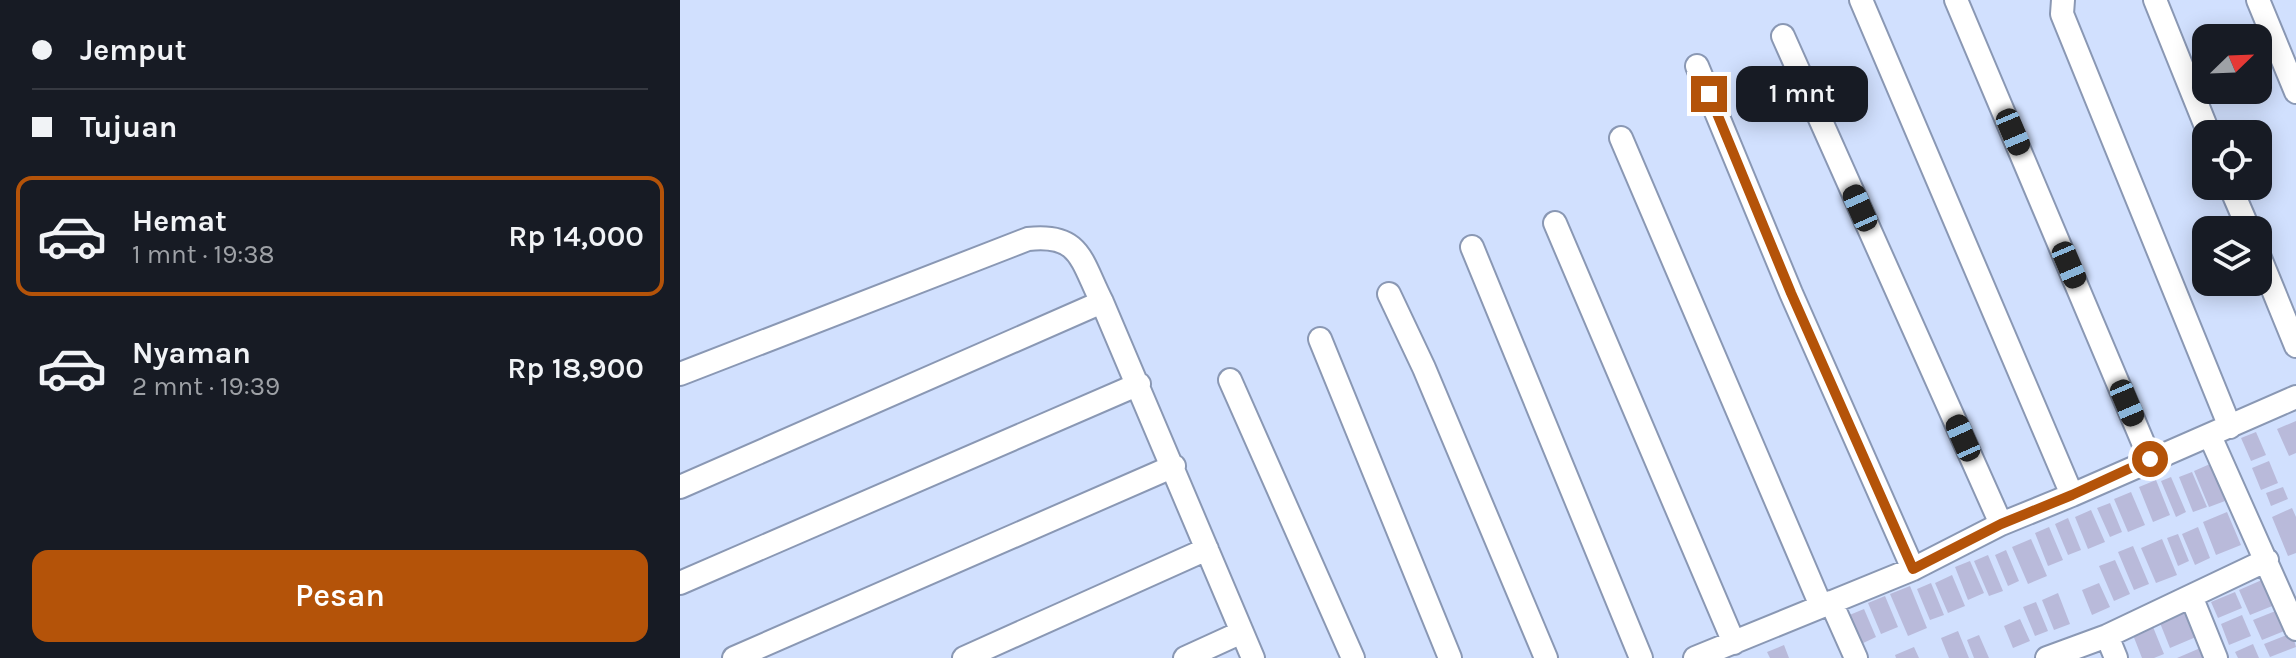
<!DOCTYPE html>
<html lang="id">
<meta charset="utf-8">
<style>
:root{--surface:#171b24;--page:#242831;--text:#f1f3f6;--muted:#9ea1a6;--line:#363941;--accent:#b45309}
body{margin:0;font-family:Karla,sans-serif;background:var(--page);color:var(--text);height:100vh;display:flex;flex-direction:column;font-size:30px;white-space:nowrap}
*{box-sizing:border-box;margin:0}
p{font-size:26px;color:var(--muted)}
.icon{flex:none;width:44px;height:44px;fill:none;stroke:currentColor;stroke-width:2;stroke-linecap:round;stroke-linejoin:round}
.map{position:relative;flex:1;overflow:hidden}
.drawer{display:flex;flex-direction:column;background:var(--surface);width:680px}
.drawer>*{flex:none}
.hud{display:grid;align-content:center;height:176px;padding:0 32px;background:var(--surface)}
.needle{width:52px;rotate:67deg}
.tools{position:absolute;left:1512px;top:24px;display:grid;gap:16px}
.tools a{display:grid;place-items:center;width:80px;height:80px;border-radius:16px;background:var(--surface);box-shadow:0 4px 20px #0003;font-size:40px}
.end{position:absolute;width:36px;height:36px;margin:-18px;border:10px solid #b45309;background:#fff;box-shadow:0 0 0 4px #fff}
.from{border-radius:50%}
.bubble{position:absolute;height:56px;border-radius:16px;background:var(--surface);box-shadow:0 4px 20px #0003;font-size:26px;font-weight:600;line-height:56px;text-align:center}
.car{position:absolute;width:24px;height:48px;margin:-24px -12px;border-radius:10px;box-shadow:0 0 6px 2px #0007;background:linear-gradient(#222 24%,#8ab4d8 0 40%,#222 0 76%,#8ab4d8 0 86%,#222 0)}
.hud b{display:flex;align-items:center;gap:28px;height:76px;font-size:30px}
.hud b+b{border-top:2px solid var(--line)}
.hud i{width:20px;height:20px;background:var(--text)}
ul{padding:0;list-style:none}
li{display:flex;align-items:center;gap:24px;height:120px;margin:0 16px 12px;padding:0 16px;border:4px solid transparent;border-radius:16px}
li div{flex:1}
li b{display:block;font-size:30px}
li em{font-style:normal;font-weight:600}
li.selected{border-color:var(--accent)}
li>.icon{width:72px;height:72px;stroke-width:1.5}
.cta{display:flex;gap:16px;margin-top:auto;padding:16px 32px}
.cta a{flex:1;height:92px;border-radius:16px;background:var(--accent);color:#fff;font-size:32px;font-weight:600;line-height:92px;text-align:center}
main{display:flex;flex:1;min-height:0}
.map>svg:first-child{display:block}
.building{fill:#b9bada}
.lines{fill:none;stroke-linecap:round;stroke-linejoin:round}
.street-casing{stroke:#8a98b4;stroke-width:26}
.street{stroke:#fff;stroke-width:22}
.route{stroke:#b45309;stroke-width:10}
</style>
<main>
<section class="drawer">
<div class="hud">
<b><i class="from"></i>Jemput</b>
<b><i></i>Tujuan</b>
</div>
<ul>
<li class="selected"><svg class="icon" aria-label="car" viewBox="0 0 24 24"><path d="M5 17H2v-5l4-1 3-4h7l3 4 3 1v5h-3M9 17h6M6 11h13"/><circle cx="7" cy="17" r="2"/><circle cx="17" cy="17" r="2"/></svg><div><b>Hemat</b><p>1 mnt · 19:38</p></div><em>Rp 14,000</em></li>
<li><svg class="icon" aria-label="car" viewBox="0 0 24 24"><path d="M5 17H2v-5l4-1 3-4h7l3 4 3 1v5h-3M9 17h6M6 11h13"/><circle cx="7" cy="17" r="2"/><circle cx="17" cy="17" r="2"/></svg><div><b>Nyaman</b><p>2 mnt · 19:39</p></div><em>Rp 18,900</em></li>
</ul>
<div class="cta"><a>Pesan</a></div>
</section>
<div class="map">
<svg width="1616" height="658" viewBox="0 0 1616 658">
<rect width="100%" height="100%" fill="#d1e0fe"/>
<path class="building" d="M 1616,421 L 1616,453 L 1609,456 L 1597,429 Z
M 1576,432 L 1586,455 L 1571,461 L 1561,438 Z
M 1589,461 L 1598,483 L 1581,490 L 1572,468 Z
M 1530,464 L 1545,501 L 1529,507 L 1514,471 Z
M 1512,472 L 1527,507 L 1513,512 L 1499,477 Z
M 1491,477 L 1506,512 L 1496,517 L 1481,481 Z
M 1476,480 L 1490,515 L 1473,522 L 1459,487 Z
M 1603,487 L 1608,499 L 1591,506 L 1586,493 Z
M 1451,492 L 1465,525 L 1448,532 L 1434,499 Z
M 1430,503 L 1442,532 L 1430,537 L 1417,508 Z
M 1612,508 L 1616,517 L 1616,553 L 1608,556 L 1592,517 Z
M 1411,510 L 1425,542 L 1408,549 L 1395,517 Z
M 1547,512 L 1561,545 L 1536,555 L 1523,522 Z
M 1388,518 L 1401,550 L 1388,555 L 1375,524 Z
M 1369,527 L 1383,560 L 1368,566 L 1355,533 Z
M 1518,527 L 1530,558 L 1515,565 L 1502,534 Z
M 1498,534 L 1509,561 L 1498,566 L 1487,538 Z
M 1351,539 L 1367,576 L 1348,584 L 1332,547 Z
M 1482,539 L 1497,575 L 1476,583 L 1461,548 Z
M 1453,546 L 1469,584 L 1454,590 L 1438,552 Z
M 1326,550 L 1339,581 L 1328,586 L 1315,555 Z
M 1308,555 L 1323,591 L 1309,596 L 1294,561 Z
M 1435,560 L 1450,594 L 1434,601 L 1419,566 Z
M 1290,561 L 1304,593 L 1288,600 L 1275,567 Z
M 1272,575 L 1285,606 L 1268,613 L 1255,583 Z
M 1591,576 L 1602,602 L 1570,615 L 1559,590 Z
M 1251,583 L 1264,615 L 1250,620 L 1237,589 Z
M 1419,583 L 1430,607 L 1412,615 L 1402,590 Z
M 1230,586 L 1247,628 L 1228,636 L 1210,594 Z
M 1555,592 L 1562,608 L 1538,618 L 1531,602 Z
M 1378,593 L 1390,624 L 1374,630 L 1362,600 Z
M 1205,596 L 1218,627 L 1201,634 L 1188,603 Z
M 1356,602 L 1368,631 L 1355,636 L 1343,607 Z
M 1603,608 L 1612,628 L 1582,640 L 1573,620 Z
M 1184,609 L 1196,637 L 1179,645 L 1167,616 Z
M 1505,612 L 1516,637 L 1490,648 L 1480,623 Z
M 1562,615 L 1571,636 L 1549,645 L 1541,624 Z
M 1340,619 L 1350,641 L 1333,648 L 1324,626 Z
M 1473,627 L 1484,654 L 1474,658 L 1462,658 L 1453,635 Z
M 1278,631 L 1289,658 L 1269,658 L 1261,638 Z
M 1612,633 L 1616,647 L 1590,657 L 1584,644 Z
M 1299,635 L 1309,658 L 1294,658 L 1287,640 Z
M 1573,644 L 1579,658 L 1558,658 L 1555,652 Z
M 1104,645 L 1109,658 L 1090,658 L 1087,652 Z
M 1525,646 L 1525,658 L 1497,658 Z
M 1234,647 L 1239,658 L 1216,658 L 1215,655 Z"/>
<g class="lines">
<defs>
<path id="street" d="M 1181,0 L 1392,495
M 1276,0 L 1470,459
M 1383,0 L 1382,14 L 1550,427
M 1475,0 L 1529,134
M 1578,0 L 1616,92
M 1103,36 L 1321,524
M 1017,66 L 1111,293 L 1233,569
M 941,138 L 1141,606
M 1550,186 L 1569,230
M 875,223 L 1054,643
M 792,247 L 961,658
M 1578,253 L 1616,346
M 709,294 L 744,368 L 866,658
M 640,339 L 770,658
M 0,374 L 348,239 C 401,233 401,261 422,302 L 573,658
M 550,380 L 673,658
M 1530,436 L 1616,629
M 0,487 L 422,302
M 0,583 L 459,384
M 1511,596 L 1536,658
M 1151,602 L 1176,658
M 1427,636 L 1436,658
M 54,658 L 494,466
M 284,658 L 527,549
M 505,658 L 562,632
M 1015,658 L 1233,569 L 1321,524 L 1392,495 L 1616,397
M 1367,658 L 1427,636 L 1587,560"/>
</defs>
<use href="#street" class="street-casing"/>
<use href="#street" class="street"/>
</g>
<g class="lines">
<path class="route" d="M 1029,94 L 1111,293 L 1233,569 L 1321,524 L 1392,495 L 1470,459"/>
</g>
</svg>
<div class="tools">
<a><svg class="needle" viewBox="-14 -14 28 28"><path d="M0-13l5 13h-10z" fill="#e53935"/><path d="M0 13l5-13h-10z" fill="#9ea1a6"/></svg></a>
<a><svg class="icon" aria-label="locate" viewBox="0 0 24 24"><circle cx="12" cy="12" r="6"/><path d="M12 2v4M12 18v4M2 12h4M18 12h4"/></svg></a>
<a><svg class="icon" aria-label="layers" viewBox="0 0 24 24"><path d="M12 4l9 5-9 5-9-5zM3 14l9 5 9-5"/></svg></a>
</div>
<i class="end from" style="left:1470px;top:459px"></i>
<i class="end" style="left:1029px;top:94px"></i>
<div class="bubble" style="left:1056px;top:66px;width:132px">1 mnt</div>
<i class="car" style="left:1333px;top:132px;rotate:157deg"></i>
<i class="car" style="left:1180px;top:208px;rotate:336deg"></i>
<i class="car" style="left:1389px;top:265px;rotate:157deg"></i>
<i class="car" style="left:1447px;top:403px;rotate:157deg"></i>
<i class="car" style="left:1283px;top:438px;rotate:336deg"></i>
</div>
</main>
